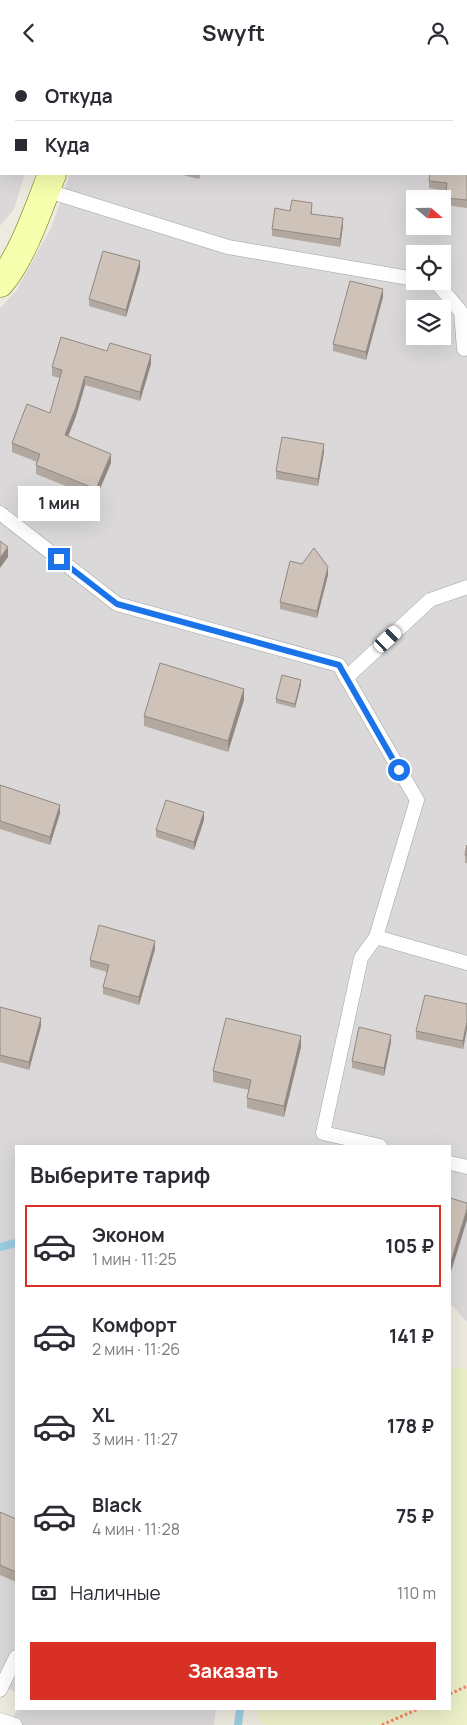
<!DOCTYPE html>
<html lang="ru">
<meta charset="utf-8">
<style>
:root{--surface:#fff;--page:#f2f2f3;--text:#2b2b33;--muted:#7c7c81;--line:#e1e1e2;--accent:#d93025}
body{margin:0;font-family:Manrope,sans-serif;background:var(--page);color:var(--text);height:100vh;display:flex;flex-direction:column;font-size:19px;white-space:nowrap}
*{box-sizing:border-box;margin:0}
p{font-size:16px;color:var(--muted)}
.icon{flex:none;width:28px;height:28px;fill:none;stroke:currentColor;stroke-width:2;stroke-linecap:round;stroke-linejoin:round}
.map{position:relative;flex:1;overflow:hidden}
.details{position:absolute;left:15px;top:1080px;width:436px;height:565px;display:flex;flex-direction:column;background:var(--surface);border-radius:0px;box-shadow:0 5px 20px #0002}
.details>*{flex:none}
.guide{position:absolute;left:0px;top:0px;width:468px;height:110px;box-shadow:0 5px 20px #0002;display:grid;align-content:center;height:110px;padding:0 15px;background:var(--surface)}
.needle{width:32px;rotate:110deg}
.controls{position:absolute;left:406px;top:125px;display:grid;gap:10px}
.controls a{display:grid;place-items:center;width:45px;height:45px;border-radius:0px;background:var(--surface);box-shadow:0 5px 20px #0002;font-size:25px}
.end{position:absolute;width:22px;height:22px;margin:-11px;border:6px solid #1a73e8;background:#fff;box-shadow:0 0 0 2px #fff}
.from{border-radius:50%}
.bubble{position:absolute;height:35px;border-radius:0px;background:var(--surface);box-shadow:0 5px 20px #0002;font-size:16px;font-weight:700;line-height:35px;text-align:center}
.car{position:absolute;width:15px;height:30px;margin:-15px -8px;border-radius:6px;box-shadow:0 0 4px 1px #0007;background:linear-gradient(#fff 24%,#345 0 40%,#fff 0 76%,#345 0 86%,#fff 0)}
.guide b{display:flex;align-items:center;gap:18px;height:48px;font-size:19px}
.guide b+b{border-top:1px solid var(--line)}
.guide i{width:12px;height:12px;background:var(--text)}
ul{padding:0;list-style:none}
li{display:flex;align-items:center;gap:15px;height:82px;margin:0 10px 8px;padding:0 5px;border:2px solid transparent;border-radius:0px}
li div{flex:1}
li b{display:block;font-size:19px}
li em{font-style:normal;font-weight:700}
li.selected{border-color:var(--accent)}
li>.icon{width:45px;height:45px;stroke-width:1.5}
h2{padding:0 15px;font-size:22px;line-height:60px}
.pay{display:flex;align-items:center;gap:12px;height:55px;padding:0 15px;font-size:19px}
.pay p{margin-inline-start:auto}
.cta{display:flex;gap:10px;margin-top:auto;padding:10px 15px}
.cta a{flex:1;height:58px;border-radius:0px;background:var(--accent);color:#fff;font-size:20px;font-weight:700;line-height:58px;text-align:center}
header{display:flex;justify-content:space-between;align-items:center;height:65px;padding:0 15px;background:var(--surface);font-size:22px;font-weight:700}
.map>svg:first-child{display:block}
.residential{fill:#dad8d8;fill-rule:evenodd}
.farmland{fill:#ebf0c8}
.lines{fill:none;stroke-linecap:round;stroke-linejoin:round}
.stream{stroke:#9bcde1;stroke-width:8}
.lane-casing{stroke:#a3a3a3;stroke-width:15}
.secondary-casing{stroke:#627500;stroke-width:29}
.path{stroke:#ff7a60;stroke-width:3;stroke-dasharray:2.5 2.5;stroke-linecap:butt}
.lane{stroke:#fff;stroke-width:14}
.secondary{stroke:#f6ffad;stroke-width:28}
.wall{fill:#b2a89f}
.shaded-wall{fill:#918882}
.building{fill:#cfc3b9;stroke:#918882}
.route{stroke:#1a73e8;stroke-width:6}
</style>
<header><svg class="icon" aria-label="back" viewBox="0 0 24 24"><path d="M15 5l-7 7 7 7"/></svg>Swyft<svg class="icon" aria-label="person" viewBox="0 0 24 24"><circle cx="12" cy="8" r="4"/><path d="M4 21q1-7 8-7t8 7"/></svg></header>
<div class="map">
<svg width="467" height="1660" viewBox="0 0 467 1660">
<rect width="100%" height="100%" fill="#eeeae0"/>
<path class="residential" d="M 0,0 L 63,0 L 1,1 L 1,109 L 25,109 L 14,144 L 0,161 Z
M 109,0 L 467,0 L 467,1257 L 453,1241 L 450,1241 L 450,1081 L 16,1081 L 16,1628 L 0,1618 L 0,243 L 16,226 L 51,163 L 70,109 L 466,109 L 466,1 L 109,1 ZM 415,134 L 442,134 L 442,161 L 415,161 ZM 415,189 L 442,189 L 442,216 L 415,216 ZM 415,244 L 442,244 L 442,271 L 415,271 Z
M 18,1644 L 216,1644 L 214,1660 L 7,1660 Z"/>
<path class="farmland" d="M 450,1302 L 467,1304 L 467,1660 L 266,1660 L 257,1653 L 259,1644 L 450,1644 Z"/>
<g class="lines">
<path class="stream" d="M 0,1182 L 16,1178
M 238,1660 L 240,1644"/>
<defs>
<path id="lane" d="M 0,2 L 1,2
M 45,125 L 228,182 L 415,214
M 428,216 L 436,217 L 461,247 L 464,284
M 0,448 L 117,539 L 339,600 L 417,735 L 376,872 L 467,898
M 346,613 L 430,535 L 467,522
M 376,872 L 361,893 L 323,1068 L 380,1081
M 450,1098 L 467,1102
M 0,1625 L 16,1592
M 0,1655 L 15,1660"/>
<path id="secondary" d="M 93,1 L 93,0
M 0,218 C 23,191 39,142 52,109"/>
</defs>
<use href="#lane" class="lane-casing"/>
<use href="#secondary" class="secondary-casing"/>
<path class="path" d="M 450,1629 L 467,1621
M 382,1660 L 418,1644"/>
<use href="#lane" class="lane"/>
<use href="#secondary" class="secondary"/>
</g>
<path class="wall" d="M 467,97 L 467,143 L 445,140 L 446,126 L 429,123 L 429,116 Z
M 179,109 L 201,109 L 199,114 Z
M 290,146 L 312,146 L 312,149 L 343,161 L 340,182 L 272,171 L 272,164 Z
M 140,204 L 126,252 L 89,241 L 89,234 Z
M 383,232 L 366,295 L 333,286 L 333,279 Z
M 151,299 L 140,336 L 85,320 L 76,351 L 68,371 L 111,398 L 96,433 L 36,409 L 36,400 L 37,397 L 12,387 L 12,378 L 50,348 L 60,313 L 52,311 L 52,302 Z
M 324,387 L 318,421 L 276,414 L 276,406 Z
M 328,510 L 317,553 L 280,544 L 280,537 Z
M 301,619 L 295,643 L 276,638 L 276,634 Z
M 244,635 L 228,687 L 144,661 L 144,651 Z
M 0,720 L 60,748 L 50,780 L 0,764 Z
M 204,755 L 194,785 L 156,772 L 156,765 Z
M 467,780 L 467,798 L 465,798 L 465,790 Z
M 155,884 L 139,940 L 103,929 L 103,922 L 107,907 L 90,902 L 90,895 Z
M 467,939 L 467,964 L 463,984 L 416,974 L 416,966 Z
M 0,942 L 41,961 L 29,1005 L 0,997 Z
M 391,977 L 384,1011 L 352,1003 L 352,996 Z
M 301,982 L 284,1052 L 247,1043 L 247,1033 L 249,1025 L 213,1017 L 213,1006 Z
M 0,1447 L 16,1454 L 16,1517 L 0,1510 Z"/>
<path class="shaded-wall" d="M 343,153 L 343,161 L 340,182 L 340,174 Z
M 140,196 L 140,204 L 126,252 L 126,245 Z
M 383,224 L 383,232 L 366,295 L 366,287 Z
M 151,290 L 151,299 L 140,336 L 140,327 Z
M 85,311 L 85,320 L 76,351 L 65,379 L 65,370 Z
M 324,379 L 324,387 L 318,421 L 318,414 Z
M 111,389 L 111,398 L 96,433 L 96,424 Z
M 8,482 L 8,492 L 0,503 L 0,493 Z
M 328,502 L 328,510 L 317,553 L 317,546 Z
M 301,615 L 301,619 L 295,643 L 295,639 Z
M 244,624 L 244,635 L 228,687 L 228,676 Z
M 60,740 L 60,748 L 50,780 L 50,772 Z
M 204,747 L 204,755 L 194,785 L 194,777 Z
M 155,876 L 155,884 L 139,940 L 139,932 Z
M 41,953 L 41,961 L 29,1005 L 29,997 Z
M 467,957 L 467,964 L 463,984 L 463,976 Z
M 391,970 L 391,977 L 384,1011 L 384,1003 Z
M 301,971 L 301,982 L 284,1052 L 284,1041 Z
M 467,1144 L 467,1155 L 450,1210 L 450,1200 Z"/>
<path class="building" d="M 163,0 L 197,0 L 196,1 L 162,1 Z
M 269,0 L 348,0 L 348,1 L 269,1 Z
M 466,28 L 467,28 L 467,54 L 466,54 Z
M 466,97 L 467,97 L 467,135 L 445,133 L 447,118 L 429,116 L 430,109 L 466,109 Z
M 292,135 L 312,138 L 311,149 L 343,153 L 340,174 L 272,164 L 275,143 L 290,146 Z
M 103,186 L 140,196 L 126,245 L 89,234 Z
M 350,216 L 383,224 L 366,287 L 333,279 Z
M 61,272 L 107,286 L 110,278 L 151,290 L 140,327 L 85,311 L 76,342 L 65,370 L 111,389 L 96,424 L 36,400 L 40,389 L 12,378 L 27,339 L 50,348 L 62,305 L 52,302 Z
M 282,372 L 324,379 L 318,414 L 276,406 Z
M 0,476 L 8,482 L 0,493 Z
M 314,483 L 328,502 L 317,546 L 280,537 L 290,496 L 302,499 Z
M 160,598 L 244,624 L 228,676 L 144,651 Z
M 282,610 L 301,615 L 295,639 L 276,634 Z
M 0,720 L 60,740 L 50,772 L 0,756 Z
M 166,735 L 204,747 L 194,777 L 156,765 Z
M 467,780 L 467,790 L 465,790 Z
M 99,860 L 155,876 L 139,932 L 103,922 L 109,900 L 90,895 Z
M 425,930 L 467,939 L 467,957 L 463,976 L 416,966 Z
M 0,942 L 41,953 L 29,997 L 0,990 Z
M 226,953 L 301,971 L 284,1041 L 247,1033 L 251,1015 L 213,1006 Z
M 359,962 L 391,970 L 384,1003 L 352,996 Z
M 450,1133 L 467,1138 L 467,1144 L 450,1200 Z
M 0,1447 L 16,1454 L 16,1507 L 0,1500 Z"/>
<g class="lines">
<path class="route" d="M 59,494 L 117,539 L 339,600 L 399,705"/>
</g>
</svg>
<div class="controls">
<a><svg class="needle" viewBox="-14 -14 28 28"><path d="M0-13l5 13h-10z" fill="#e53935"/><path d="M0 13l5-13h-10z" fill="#7c7c81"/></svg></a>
<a><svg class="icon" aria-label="locate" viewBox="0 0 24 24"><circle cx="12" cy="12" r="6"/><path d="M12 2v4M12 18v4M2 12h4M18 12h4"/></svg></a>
<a><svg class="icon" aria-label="layers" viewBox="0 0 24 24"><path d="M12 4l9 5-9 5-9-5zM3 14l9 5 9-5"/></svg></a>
</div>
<i class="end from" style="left:399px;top:705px"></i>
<i class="end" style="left:59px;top:494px"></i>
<div class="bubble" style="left:18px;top:421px;width:82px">1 мин</div>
<i class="car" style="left:388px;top:574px;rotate:47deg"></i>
<div class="guide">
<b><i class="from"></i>Откуда</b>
<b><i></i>Куда</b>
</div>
<section class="details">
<h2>Выберите тариф</h2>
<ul>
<li class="selected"><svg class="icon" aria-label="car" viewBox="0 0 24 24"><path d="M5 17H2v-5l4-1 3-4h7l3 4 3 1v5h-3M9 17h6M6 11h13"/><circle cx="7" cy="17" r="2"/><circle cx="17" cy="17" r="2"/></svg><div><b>Эконом</b><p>1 мин · 11:25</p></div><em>105 ₽</em></li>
<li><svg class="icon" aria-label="car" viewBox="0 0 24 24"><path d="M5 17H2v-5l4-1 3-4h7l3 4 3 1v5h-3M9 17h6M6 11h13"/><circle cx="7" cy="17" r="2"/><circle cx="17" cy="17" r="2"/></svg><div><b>Комфорт</b><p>2 мин · 11:26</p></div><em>141 ₽</em></li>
<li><svg class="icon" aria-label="car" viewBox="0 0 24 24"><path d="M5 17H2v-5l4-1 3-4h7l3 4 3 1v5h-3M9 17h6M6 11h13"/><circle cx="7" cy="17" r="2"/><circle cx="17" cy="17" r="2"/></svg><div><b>XL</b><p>3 мин · 11:27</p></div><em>178 ₽</em></li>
<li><svg class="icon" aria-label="car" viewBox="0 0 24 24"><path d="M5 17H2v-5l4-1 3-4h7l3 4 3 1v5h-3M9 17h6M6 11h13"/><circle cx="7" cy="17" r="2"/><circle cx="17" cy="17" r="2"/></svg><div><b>Black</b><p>4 мин · 11:28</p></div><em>75 ₽</em></li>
</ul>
<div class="pay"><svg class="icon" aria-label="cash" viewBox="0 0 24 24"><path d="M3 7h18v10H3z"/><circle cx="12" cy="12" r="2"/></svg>Наличные<p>110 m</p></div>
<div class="cta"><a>Заказать</a></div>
</section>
</div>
